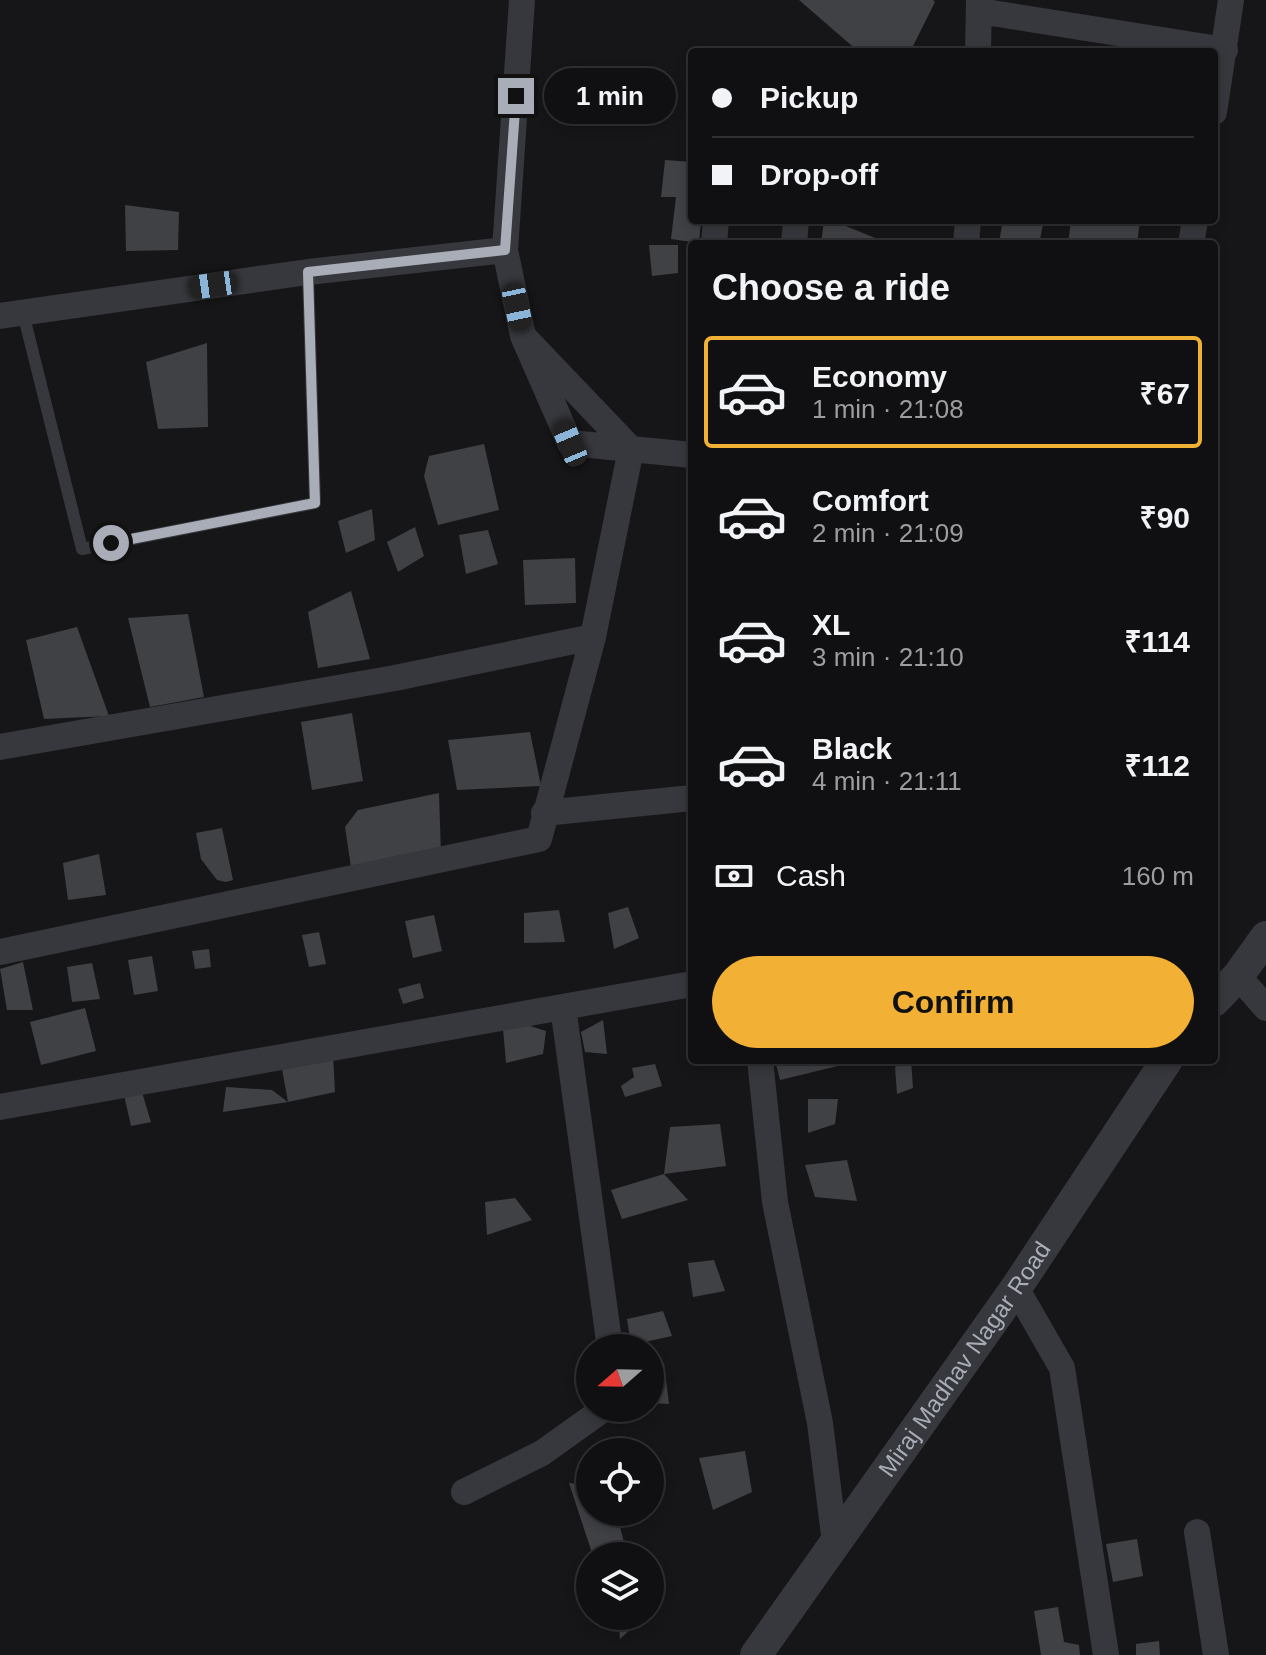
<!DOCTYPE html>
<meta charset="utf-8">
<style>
:root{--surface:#101012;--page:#1e1e20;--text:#f1f3f6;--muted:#9c9d9f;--line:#303032;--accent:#f2b134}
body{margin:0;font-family:Arial,sans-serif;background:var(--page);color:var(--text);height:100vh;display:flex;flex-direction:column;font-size:30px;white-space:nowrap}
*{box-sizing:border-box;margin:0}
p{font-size:26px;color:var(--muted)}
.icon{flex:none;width:44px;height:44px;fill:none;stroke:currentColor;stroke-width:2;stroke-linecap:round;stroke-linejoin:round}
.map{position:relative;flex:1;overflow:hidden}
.sheet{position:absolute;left:688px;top:240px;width:530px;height:824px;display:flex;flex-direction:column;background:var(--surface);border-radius:8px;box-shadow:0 4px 12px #0003,0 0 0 2px var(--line)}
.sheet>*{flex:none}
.hud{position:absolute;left:688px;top:48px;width:530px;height:176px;border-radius:8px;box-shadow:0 4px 12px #0003,0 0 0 2px var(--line);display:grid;align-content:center;height:176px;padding:0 24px;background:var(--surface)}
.needle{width:52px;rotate:250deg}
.tools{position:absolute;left:576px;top:1334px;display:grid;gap:16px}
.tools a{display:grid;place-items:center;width:88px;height:88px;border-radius:50%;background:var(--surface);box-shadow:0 4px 12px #0003,0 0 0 2px var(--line);font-size:40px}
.end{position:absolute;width:36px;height:36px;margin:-18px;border:10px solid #a8adb8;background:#111;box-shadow:0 0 0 4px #111}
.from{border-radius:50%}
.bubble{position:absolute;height:56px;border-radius:28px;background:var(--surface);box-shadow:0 4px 12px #0003,0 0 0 2px var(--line);font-size:26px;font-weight:700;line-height:56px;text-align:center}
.car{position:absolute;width:24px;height:48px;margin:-24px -12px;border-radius:10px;box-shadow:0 0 6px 2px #0007;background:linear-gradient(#222 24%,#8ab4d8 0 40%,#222 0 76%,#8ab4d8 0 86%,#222 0)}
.hud b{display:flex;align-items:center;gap:28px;height:76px;font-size:30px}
.hud b+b{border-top:2px solid var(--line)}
.hud i{width:20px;height:20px;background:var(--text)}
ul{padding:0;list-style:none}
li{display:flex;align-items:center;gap:24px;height:112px;margin:0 16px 12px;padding:0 8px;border:4px solid transparent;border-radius:8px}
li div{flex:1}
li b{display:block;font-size:30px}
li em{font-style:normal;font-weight:700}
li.current{border-color:var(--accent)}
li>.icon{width:72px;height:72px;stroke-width:1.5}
h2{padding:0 24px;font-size:36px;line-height:96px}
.pay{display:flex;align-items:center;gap:20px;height:88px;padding:0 24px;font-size:30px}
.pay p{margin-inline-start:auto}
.primary-button{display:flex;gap:16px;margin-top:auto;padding:16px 24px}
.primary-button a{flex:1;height:92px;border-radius:48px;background:var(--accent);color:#111;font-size:32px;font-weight:700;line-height:92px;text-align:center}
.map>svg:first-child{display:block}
.building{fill:#404145}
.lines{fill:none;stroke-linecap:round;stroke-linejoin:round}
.service{stroke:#37383d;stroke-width:12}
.minor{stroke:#37383d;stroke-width:26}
.tertiary{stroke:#37383d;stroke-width:32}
.route{stroke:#a8adb8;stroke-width:10}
.labels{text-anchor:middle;stroke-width:6;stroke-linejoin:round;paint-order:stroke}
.street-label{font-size:24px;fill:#a8adb8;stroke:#111113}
</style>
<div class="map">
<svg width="1266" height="1655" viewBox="0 0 1266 1655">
<rect width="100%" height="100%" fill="#161618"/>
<path class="building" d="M 799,0 L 933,0 L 935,2 L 910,52 L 859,52 Z
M 665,160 L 692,162 L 692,220 L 701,220 L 699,243 L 671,239 L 676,197 L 661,197 Z
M 125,205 L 179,212 L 178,250 L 126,251 Z
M 824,220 L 831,220 L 890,244 L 821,244 Z
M 1003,220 L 1044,220 L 1039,244 L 999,242 Z
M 1071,220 L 1140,220 L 1137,244 L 1068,244 Z
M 649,245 L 678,245 L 678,273 L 652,276 Z
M 207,343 L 208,427 L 158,429 L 146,362 Z
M 484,444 L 499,510 L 438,525 L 424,476 L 429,456 Z
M 372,509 L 375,540 L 346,553 L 338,521 Z
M 415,527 L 424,556 L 398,572 L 387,542 Z
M 488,530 L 498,564 L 466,574 L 459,535 Z
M 575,558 L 576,603 L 525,605 L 523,560 Z
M 351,591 L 370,659 L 318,668 L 308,612 Z
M 188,614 L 204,697 L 150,707 L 128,618 Z
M 77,627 L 109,716 L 44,719 L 26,640 Z
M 352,713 L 363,781 L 312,790 L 301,722 Z
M 530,732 L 541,786 L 457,790 L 448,740 Z
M 439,793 L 441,854 L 351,867 L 345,827 L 358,810 Z
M 222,828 L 233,880 L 226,882 L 217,880 L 201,859 L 196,833 Z
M 99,854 L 106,895 L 68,900 L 63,863 Z
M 628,907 L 639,938 L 614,949 L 608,913 Z
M 559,910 L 565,942 L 524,943 L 524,913 Z
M 434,915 L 442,951 L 413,958 L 405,921 Z
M 319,932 L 326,964 L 309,967 L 302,935 Z
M 209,949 L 211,967 L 195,969 L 192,951 Z
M 152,956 L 158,991 L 134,995 L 128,960 Z
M 23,962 L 33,1010 L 7,1010 L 0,969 Z
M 92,963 L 100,999 L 72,1002 L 67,967 Z
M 420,983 L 424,998 L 403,1004 L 398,989 Z
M 85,1008 L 96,1051 L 41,1065 L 30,1022 Z
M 502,1017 L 546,1031 L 543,1054 L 506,1063 Z
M 603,1020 L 607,1054 L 585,1052 L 581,1032 Z
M 333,1054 L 335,1092 L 288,1102 L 282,1069 Z
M 775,1060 L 842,1060 L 842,1065 L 780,1080 Z
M 911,1060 L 913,1088 L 897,1094 L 895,1067 Z
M 655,1064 L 662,1086 L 625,1097 L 621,1086 L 634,1077 L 632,1068 Z
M 226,1087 L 272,1090 L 288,1102 L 223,1112 Z
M 141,1089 L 151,1122 L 131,1126 L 124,1095 Z
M 808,1099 L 838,1099 L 835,1124 L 808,1133 Z
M 720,1124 L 726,1166 L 664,1174 L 670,1127 Z
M 847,1160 L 857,1201 L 815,1197 L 805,1165 Z
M 664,1174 L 688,1200 L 622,1219 L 611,1190 Z
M 515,1198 L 532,1220 L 487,1235 L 485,1202 Z
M 714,1260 L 725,1291 L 693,1297 L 688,1263 Z
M 663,1311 L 672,1336 L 631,1345 L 627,1319 Z
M 664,1363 L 669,1404 L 650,1403 L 650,1364 Z
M 745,1451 L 752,1492 L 713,1510 L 699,1458 Z
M 569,1483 L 590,1485 L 590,1512 L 616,1512 L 625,1546 L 593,1556 Z
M 1137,1539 L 1143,1576 L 1113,1582 L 1106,1544 Z
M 1058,1607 L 1064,1642 L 1079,1645 L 1080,1655 L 1041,1655 L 1034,1611 Z
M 618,1616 L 645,1616 L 620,1639 Z
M 1159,1641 L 1160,1655 L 1136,1655 L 1136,1644 Z"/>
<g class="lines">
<path class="service" d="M 23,313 L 82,549 L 315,503 L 308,272"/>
<path class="minor" d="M 522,0 L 505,250 L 523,336 L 570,443 L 631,449 L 523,336
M 979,11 L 1225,50
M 978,52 L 979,0
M 1214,112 L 1231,0
M 714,244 L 716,220
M 794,244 L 796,220
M 966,244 L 968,220
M 1191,244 L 1195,220
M 0,316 L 308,272 L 505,250
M 0,747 L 395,678 L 593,637 L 631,449 L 692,455
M 544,813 L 692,798
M 0,952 L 539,839 L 593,637
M 1238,976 L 1266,1008
M 563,1007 L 610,1348
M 760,1060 L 775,1202 L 820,1423 L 835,1543
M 0,1107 L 692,984
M 1016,1288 L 1062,1368 L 1106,1655
M 464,1492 L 542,1453 L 605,1408
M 1197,1532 L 1216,1655"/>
<g class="tertiary">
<path d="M 1214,1001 L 1238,976 L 1266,937"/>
<path id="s1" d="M 756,1655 L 1016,1288 L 1167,1060"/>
</g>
</g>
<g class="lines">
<path class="route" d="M 111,543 L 315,503 L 308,272 L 505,250 L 516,96"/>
</g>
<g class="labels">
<g class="street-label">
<text dy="8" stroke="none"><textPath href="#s1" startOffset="362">Miraj Madhav Nagar Road</textPath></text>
</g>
</g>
</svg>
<div class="tools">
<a><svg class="needle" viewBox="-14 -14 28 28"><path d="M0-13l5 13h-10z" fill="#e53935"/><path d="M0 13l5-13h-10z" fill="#9c9d9f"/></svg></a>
<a><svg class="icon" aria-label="locate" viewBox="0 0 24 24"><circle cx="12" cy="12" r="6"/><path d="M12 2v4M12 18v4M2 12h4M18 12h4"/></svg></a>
<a><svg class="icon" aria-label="layers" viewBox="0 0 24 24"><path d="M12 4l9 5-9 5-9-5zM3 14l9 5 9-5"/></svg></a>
</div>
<i class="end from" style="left:111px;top:543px"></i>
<i class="end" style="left:516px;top:96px"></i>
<div class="bubble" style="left:544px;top:68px;width:132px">1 min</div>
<i class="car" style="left:213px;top:285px;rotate:262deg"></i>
<i class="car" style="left:517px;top:307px;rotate:168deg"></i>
<i class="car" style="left:570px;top:443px;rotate:337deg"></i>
<div class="hud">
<b><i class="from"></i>Pickup</b>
<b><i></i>Drop-off</b>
</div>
<section class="sheet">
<h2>Choose a ride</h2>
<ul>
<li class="current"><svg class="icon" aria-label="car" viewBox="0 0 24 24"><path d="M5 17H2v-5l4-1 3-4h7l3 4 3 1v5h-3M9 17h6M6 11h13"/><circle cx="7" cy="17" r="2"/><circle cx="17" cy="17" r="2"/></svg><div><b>Economy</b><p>1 min · 21:08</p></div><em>₹67</em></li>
<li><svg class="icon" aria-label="car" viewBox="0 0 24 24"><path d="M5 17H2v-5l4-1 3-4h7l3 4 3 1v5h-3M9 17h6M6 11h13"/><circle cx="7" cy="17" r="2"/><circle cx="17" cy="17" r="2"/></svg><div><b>Comfort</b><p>2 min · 21:09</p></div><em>₹90</em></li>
<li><svg class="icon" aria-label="car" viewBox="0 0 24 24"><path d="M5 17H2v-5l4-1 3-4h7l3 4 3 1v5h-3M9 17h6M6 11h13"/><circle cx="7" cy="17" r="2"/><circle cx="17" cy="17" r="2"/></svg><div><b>XL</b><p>3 min · 21:10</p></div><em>₹114</em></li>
<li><svg class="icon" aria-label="car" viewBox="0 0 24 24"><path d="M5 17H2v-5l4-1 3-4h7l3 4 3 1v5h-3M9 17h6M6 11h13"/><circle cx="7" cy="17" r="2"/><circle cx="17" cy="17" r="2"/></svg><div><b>Black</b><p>4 min · 21:11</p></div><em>₹112</em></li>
</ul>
<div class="pay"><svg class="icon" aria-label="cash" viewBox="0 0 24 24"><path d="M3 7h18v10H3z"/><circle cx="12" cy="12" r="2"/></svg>Cash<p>160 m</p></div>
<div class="primary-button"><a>Confirm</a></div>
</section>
</div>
